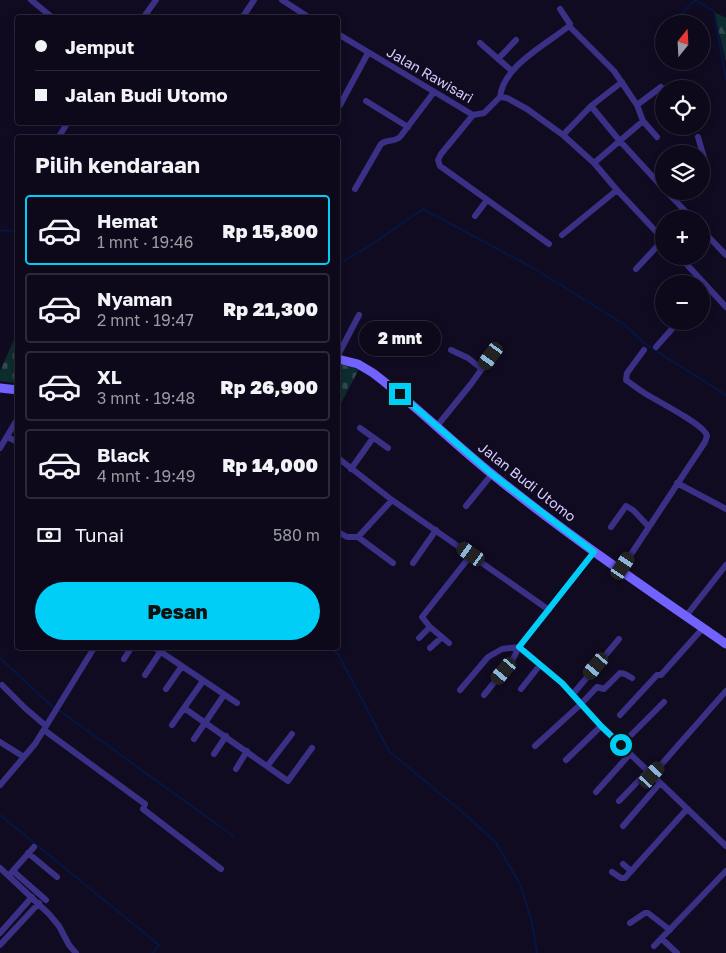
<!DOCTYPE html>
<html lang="id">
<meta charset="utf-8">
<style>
:root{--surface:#0d081a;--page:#161123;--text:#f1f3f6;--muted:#9a9aa2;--line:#2d2939;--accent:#00cef7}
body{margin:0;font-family:"Golos Text",sans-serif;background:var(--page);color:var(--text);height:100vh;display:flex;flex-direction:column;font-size:19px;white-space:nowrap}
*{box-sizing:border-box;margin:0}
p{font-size:16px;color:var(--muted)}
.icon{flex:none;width:28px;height:28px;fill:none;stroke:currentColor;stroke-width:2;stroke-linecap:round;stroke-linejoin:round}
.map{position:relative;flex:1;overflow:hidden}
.side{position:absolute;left:15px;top:135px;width:325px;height:515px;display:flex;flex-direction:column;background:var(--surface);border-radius:5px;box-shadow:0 2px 8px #0003,0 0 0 1px var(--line)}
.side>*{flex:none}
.guide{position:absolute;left:15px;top:15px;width:325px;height:110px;border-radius:5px;box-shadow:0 2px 8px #0003,0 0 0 1px var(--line);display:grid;align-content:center;height:110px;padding:0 20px;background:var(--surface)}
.needle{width:32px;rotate:18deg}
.fabs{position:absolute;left:655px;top:15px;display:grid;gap:10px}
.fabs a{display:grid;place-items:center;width:55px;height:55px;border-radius:50%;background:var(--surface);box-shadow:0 2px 8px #0003,0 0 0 1px var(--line);font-size:25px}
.end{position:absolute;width:22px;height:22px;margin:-11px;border:6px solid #00cef7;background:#111;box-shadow:0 0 0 2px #111}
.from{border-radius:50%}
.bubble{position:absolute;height:35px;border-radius:18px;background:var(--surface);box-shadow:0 2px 8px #0003,0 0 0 1px var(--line);font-size:16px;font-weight:800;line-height:35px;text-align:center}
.car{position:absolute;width:15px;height:30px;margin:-15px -8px;border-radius:6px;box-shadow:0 0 4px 1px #0007;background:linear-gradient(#222 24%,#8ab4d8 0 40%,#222 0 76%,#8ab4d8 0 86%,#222 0)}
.guide b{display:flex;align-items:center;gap:18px;height:48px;font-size:19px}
.guide b+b{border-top:1px solid var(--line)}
.guide i{width:12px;height:12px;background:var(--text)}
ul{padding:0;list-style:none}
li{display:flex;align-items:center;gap:15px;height:70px;margin:0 10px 8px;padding:0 10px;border:2px solid var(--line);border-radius:5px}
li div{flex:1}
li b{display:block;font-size:19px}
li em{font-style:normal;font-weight:800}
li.current{border-color:var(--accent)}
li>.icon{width:45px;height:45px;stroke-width:1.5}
h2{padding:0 20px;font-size:22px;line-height:60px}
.pay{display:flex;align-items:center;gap:12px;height:55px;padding:0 20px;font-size:19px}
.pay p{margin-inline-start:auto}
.cta{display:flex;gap:10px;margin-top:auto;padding:10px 20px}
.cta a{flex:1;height:58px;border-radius:30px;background:var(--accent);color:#111;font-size:20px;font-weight:800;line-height:58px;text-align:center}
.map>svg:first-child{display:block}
.forest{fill:url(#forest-firs)}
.cemetery{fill:url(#cemetery-stones)}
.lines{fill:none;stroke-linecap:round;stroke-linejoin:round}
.stream{stroke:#041642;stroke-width:2}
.street{stroke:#3a3187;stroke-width:6}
.secondary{stroke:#7263ff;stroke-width:9}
.route{stroke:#00cef7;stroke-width:6}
.labels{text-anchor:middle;stroke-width:4;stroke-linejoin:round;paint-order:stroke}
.street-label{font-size:14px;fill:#d6ccff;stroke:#110b22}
</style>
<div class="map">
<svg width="726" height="953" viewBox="0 0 726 953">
<defs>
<pattern id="forest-firs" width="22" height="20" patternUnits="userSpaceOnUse" patternTransform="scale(1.25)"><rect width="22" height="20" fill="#0d2c2d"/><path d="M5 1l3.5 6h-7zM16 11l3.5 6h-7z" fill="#30494c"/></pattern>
<pattern id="cemetery-stones" width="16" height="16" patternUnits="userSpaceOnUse" patternTransform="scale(1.25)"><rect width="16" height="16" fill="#0d2c2d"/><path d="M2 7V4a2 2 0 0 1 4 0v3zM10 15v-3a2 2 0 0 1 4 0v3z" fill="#30494c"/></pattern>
</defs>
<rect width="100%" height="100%" fill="#110b22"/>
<path class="forest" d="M 714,12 L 726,18 L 726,62 Z"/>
<path class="cemetery" d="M 17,333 L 17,383 L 0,381 L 0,371 Z
M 338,364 L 359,369 L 338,409 Z"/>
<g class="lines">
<path class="stream" d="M 695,0 L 714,11 L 726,80
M 671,24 L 694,1
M 662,31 L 664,30
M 0,231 L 10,230 L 18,233
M 338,264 L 369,246 L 423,209 L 535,269 L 625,325 L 645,344 L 726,395
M 330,648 L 338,654 L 389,751 L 467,816 L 496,843 L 520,884 L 532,922 L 537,953
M 0,658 L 54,708
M 60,711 L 233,836
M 0,815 L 159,945 L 153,953"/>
<path class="street" d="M 31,0 L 53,18
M 282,0 L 310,18
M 560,9 L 570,24 L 569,26 L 614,71 L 637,105 L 643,121 L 657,137
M 143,18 L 156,0
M 242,18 L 254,0
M 338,34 L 473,115 L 484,113 L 500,97 L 507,98 L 527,109 L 563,135 L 594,163 L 617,190 L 664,240
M 480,43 L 512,71
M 498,59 L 516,40
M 500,97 C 503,66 547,44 569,26
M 366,101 L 408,127
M 340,105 L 368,53
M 637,105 L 661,87
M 591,106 L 619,140 L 664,189
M 473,115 L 441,154 L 438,160 L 440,166 L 549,244
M 563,135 L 591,106 L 622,82
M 698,137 L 705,161 L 706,164 L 701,167
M 58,138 L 68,122
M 594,163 L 643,121
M 355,189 L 381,144 C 387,139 395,142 400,137 L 434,92
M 666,191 L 693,219
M 475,216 L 487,200
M 701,229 L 726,255
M 562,235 L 617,190
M 679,256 L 726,307
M 636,269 L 663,240
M 656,347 L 679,321
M 451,350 L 468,358 L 482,369
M 338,355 L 359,315
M 437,426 L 471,384 L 491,356
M 360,428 L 388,448
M 7,437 L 18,442
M 0,448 L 18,418
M 338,458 L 392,500 L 549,610
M 351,469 L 373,438
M 677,483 L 726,509
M 466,506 L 492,474
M 611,527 L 626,506 L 633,510 L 649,527
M 338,532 L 347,537 L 358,537 L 392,500
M 358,537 L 393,563
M 413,563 L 436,530
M 620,571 L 705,442 L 707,436 C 705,425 657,401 646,394 C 639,390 633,385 626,380 L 627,373 L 644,350
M 686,616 L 726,565
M 419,638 L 430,627
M 449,643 L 430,627 L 422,617 L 471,555
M 155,648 L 237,703
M 430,648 L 442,637
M 124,659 L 131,648
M 145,675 L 161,651
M 2,685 L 25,708 L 46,726
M 166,689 L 182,666
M 521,689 L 540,665
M 460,690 L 488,657 L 502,649 L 519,647 L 562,683 L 601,726 L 726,846
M 573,694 L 619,639
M 484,695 L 513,659 L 519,647 L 594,552
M 184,708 L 288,781 L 312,748
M 620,715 L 657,675 L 661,675 L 703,628
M 172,725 L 203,681
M 44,730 L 145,804 L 143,809 L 221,869
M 194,739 L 224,695
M 0,742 L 24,757
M 621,745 L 664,702
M 535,746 L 581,704 L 597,687 L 604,689 L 620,673 L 625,674 L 632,678
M 214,754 L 226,736
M 566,760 L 601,726
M 268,765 L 292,734
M 236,769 L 247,751
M 652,775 L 726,691
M 0,785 L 35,744 L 94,648
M 596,792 L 630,754
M 619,801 L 648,771
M 623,826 L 660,783
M 28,853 L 57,877
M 623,864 L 631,871
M 0,868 L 49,914 L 59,926 L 69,945 L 76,953
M 13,871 L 46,900
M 612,872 L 621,878 L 625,878 L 687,809
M 11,873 L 34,847
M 630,923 L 645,913 L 648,913 L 670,930
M 0,933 L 32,897
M 662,939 L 677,953
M 0,945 L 39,903
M 654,946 L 726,871"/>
<path class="secondary" d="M 338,359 L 358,364 L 373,373 C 414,404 451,441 492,474 C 567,535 647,589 726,644
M 0,388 L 18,390"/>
</g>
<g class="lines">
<path class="route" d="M 400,394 L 492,474 L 594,552 L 519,647 L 562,683 L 601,726 L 621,745"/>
</g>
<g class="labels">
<g class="street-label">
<text transform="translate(430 75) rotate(30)" y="5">Jalan Rawisari</text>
<text transform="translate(527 482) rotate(38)" y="5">Jalan Budi Utomo</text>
</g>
</g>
</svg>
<div class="fabs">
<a><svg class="needle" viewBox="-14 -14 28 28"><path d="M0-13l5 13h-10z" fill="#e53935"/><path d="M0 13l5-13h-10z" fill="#9a9aa2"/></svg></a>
<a><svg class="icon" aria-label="locate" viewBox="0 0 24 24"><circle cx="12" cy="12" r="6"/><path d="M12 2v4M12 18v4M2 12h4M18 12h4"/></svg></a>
<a><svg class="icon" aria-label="layers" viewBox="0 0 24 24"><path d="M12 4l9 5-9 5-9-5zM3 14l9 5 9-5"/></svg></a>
<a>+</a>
<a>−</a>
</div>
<i class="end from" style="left:621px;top:745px"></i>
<i class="end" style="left:400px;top:394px"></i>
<div class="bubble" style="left:359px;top:321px;width:82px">2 mnt</div>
<i class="car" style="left:491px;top:356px;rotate:216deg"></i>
<i class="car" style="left:471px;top:554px;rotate:305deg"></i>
<i class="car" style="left:623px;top:566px;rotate:34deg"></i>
<i class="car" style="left:596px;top:666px;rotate:220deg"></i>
<i class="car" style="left:504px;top:671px;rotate:220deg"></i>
<i class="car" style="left:652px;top:775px;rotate:42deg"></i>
<div class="guide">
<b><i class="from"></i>Jemput</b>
<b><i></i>Jalan Budi Utomo</b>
</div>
<section class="side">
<h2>Pilih kendaraan</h2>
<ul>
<li class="current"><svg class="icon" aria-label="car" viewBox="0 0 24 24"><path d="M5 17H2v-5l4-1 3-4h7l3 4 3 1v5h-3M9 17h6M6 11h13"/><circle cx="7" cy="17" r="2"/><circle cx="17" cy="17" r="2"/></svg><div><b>Hemat</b><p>1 mnt · 19:46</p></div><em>Rp 15,800</em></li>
<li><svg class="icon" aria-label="car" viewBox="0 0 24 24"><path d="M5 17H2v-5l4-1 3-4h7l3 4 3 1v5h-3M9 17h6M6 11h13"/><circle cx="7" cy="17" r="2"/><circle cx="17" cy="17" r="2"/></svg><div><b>Nyaman</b><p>2 mnt · 19:47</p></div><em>Rp 21,300</em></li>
<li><svg class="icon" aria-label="car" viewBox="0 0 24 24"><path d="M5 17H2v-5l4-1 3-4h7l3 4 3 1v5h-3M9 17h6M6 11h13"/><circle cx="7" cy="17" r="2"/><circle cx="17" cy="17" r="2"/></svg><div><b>XL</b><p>3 mnt · 19:48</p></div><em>Rp 26,900</em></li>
<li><svg class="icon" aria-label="car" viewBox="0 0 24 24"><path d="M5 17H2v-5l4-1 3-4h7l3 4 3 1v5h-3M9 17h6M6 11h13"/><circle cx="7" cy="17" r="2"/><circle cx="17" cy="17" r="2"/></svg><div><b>Black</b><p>4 mnt · 19:49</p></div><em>Rp 14,000</em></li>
</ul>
<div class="pay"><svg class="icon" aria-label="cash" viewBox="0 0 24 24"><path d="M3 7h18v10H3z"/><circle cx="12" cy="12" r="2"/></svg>Tunai<p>580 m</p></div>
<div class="cta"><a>Pesan</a></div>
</section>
</div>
